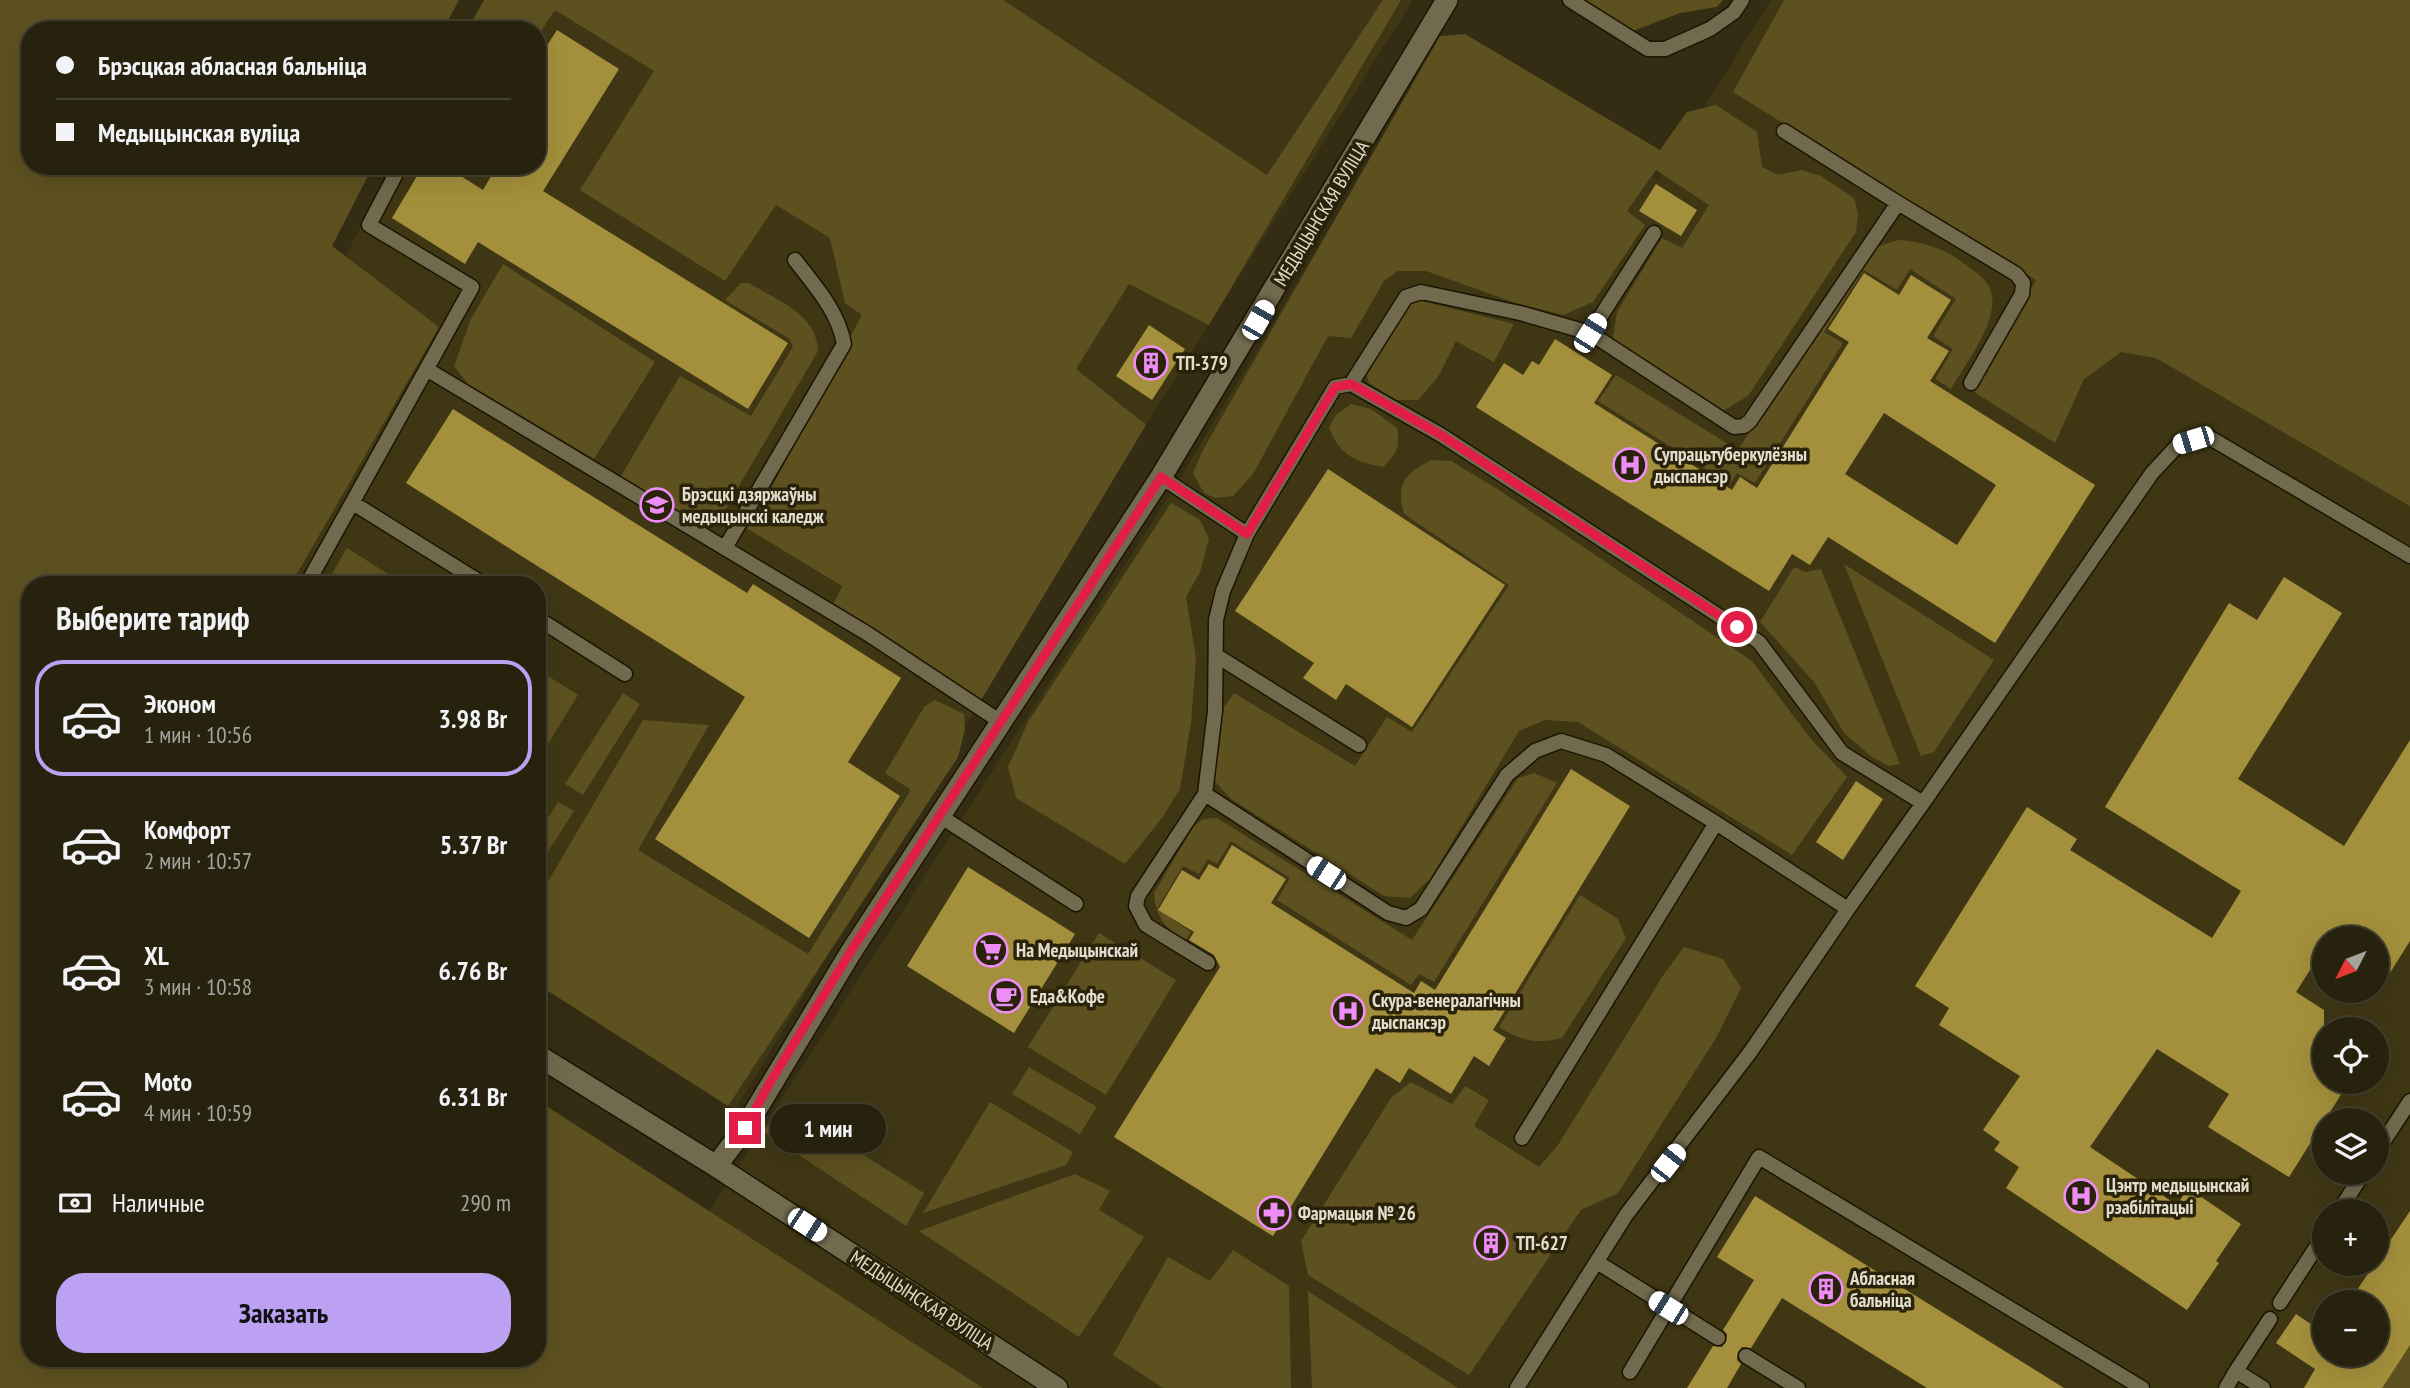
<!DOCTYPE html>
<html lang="ru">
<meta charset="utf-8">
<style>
:root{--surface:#27220e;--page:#2f2a17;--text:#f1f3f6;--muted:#a4a49e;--line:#433f2e;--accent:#bca0f2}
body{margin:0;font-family:"PT Sans Narrow",sans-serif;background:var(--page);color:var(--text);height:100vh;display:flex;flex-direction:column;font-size:26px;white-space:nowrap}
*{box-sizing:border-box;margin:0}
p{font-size:23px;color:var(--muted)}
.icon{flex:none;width:38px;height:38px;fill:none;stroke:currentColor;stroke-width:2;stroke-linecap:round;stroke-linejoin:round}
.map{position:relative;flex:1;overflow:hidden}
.side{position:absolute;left:21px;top:576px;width:525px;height:791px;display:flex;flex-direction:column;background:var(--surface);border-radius:28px;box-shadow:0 7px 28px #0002,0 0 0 2px var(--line)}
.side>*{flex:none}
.hud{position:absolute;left:21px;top:21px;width:525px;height:154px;border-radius:28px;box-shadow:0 7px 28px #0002,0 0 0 2px var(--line);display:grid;align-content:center;height:154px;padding:0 35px;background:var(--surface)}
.needle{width:46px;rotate:228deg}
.buttons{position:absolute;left:2312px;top:926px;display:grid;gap:14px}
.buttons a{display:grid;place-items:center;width:77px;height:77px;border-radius:50%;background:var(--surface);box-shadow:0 7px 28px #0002,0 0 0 2px var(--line);font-size:35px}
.end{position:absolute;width:32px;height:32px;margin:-16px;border:9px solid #e11d48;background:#fff;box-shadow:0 0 0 4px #fff}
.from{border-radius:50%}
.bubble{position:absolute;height:49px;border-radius:24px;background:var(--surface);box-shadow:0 7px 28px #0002,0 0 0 2px var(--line);font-size:23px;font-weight:700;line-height:49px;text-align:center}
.car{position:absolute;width:21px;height:42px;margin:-21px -10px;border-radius:9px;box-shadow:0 0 5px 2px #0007;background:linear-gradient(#fff 24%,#345 0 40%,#fff 0 76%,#345 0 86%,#fff 0)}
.hud b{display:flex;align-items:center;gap:24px;height:66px;font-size:26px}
.hud b+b{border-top:2px solid var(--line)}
.hud i{width:18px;height:18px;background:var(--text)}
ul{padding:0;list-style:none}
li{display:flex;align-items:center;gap:21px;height:116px;margin:0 14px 10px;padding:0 21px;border:4px solid transparent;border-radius:28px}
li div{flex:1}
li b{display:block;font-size:26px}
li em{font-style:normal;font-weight:700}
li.active{border-color:var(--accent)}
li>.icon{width:63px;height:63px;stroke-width:1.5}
h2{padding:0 35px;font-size:32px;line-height:84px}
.pay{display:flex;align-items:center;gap:18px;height:77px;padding:0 35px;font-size:26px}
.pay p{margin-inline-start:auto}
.primary-button{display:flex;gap:14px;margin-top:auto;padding:14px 35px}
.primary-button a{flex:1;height:80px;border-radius:28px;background:var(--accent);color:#111;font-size:28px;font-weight:700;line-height:80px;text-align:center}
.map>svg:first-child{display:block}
.built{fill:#3f3714;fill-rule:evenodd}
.green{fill:#5d5120}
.building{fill:#a4903c;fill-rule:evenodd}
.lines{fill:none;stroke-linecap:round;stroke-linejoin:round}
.lane-casing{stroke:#1b1500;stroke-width:17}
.street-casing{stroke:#1b1500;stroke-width:24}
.lane{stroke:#716a4e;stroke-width:14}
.street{stroke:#716a4e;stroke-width:21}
.route{stroke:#e11d48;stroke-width:9}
.labels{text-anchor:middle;stroke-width:7;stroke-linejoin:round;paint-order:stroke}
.street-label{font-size:19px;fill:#e2decf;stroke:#2a2309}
.poi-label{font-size:19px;font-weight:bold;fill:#e2decf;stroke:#2a2309;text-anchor:start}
</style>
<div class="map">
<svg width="2410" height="1388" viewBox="0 0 2410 1388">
<rect width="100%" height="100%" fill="#342d13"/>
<path class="built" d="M 484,0 L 1413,0 L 1146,425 L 735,1110 L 537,982 L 537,584 L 173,584 L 393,166 L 537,166 L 537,30 L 467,30 Z
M 1771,0 L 2410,0 L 2410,1388 L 983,1388 L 709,1212 L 1175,487 L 1437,48 L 1659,180 ZM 2324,938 L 2376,938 L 2376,990 L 2324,990 ZM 2324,1029 L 2376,1029 L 2376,1082 L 2324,1082 ZM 2324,1120 L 2376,1120 L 2376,1172 L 2324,1172 ZM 2324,1211 L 2376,1211 L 2376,1264 L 2324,1264 ZM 2324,1302 L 2376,1302 L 2376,1354 L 2324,1354 Z"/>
<path class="green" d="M 0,0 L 459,0 L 443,30 L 30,30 L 30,166 L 373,166 L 332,246 L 439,327 L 291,584 L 30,584 L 30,1358 L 537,1358 L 537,1100 L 983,1388 L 0,1388 Z
M 484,0 L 1003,0 L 1267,175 L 1383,0 L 1401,0 L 1209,325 L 1129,284 L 1076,369 L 1146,425 L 977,707 L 965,690 L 834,603 L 842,586 L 743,526 L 759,512 L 862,315 L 845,303 L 830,238 L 776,205 L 725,281 L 580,190 L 654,71 L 555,10 L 537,37 L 537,30 L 467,30 Z
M 1586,0 L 1723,0 L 1717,7 L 1680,13 L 1633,31 Z
M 1784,0 L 2410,0 L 2410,506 L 2156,358 L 2121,352 L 2084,379 L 2055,443 L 1974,392 L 2036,280 L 1733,92 Z
M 1465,34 L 1660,150 L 1687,112 L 1716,105 L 1757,132 L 1762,167 L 1778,175 L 1801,170 L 1821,176 L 1854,198 L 1858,214 L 1856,232 L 1748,396 L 1723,411 L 1621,354 L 1613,337 L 1617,312 L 1662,238 L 1682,248 L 1709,205 L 1656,170 L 1627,211 L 1645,225 L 1593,302 L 1563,315 L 1516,303 L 1426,271 L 1398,271 L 1384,281 L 1351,338 L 1328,336 L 1253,474 L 1233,496 L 1215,498 L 1204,493 L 1193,473 L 1203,450 L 1440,36 Z
M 1897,240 C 1921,241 1947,249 1966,265 C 1973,270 1982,276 1987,283 C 2007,312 1966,362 1951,389 L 1935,379 L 1953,349 L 1933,336 L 1956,299 L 1910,269 L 1897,290 L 1864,270 L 1824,332 L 1843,343 L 1755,483 L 1737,473 L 1730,484 L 1598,401 L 1616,375 L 1738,450 L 1861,260 L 1877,247 Z
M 503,264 L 655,362 L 594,459 L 468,384 L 454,366 L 471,319 Z
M 741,283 L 749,283 C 777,300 817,314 818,351 L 722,515 L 690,519 L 621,476 L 680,376 L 751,416 L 793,347 L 790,339 L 725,300 Z
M 1414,299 L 1514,324 L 1494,362 L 1456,341 L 1438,377 L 1418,400 L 1396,400 L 1369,383 L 1363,363 L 1376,333 Z
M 1351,404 L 1371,409 L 1397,428 C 1400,449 1397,453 1383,467 C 1355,462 1339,455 1329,427 L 1336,415 Z
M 1431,460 L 1451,461 L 1499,490 L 1752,661 L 1810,738 L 1847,777 L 1792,855 L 1578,722 L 1545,720 L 1519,731 L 1430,879 L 1410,898 L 1384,896 L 1231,799 L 1213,779 L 1211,726 L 1234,693 L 1355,766 L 1387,717 L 1412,732 L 1509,585 L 1404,514 C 1396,484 1404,474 1431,460 Z
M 1171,503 L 1200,520 L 1209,539 L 1200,572 L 1186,597 L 1196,658 L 1191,723 L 1180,789 L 1162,818 L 1125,864 L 1016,798 L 1008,767 L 1028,722 Z
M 347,548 L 404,584 L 326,584 Z
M 1844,564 L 1994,660 L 1934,752 L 1921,756 Z
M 1794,567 L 1806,572 L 1821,569 L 1900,764 L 1889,766 L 1872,757 L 1844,733 L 1814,682 L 1760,622 Z
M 537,669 L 578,695 L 537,762 Z
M 623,693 L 640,704 L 583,795 L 565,784 Z
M 935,700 L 964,714 L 965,730 L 958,757 L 728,1106 L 537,984 L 537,900 L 643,720 L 709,725 L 638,850 L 808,954 L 911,790 L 885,773 L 924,707 Z
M 1534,773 L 1557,783 L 1434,982 L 1419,974 L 1411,985 L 1277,900 L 1290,878 L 1231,841 L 1217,864 L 1208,859 L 1199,874 L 1183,866 L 1157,909 L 1191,932 L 1185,942 C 1167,929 1155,917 1154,893 L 1193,827 L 1203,819 L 1217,818 L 1412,940 L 1518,778 Z
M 558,802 L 574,811 L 537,869 L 537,835 Z
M 1580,895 L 1618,919 L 1626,938 L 1562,1038 C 1537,1044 1520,1041 1499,1027 Z
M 1099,933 L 1176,980 L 1106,1095 L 1028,1047 Z
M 1684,947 L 1723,959 L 1741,988 L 1716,1038 L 1618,1193 L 1581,1210 L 1469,1375 L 1308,1275 L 1301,1241 L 1391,1098 L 1411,1082 L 1452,1104 L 1465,1086 L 1489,1100 L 1474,1126 L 1539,1167 L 1558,1145 L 1664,974 Z
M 1029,1067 L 1097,1107 L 1080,1134 L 1012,1094 Z
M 990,1102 L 1073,1152 L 1066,1165 L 923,1213 Z
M 785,1117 L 806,1119 L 924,1193 L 906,1226 L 761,1130 Z
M 1075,1174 L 1110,1191 L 1099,1210 L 1144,1237 L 1079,1337 L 919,1231 Z
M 1233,1250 L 1289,1286 L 1291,1388 L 1163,1388 L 1113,1355 L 1168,1257 L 1210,1281 Z
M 1308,1291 L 1458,1388 L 1312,1388 Z
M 2399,1340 L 2410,1346 L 2410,1388 L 2371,1388 Z"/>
<path class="building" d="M 557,30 L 619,69 L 543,191 L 788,343 L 748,409 L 478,242 L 465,264 L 392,218 L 423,166 L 445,166 L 483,190 L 497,166 L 537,166 L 537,61 Z
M 1656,184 L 1697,210 L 1681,236 L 1639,211 Z
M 1864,273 L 1899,295 L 1911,275 L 1951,300 L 1927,338 L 1949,351 L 1930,381 L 2095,485 L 1995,643 L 1828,537 L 1810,565 L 1792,554 L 1769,591 L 1476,407 L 1504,363 L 1523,375 L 1532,361 L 1539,365 L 1555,339 L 1612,375 L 1594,403 L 1732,490 L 1740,477 L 1757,488 L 1849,342 L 1828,329 ZM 1884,413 L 1996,485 L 1957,545 L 1845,474 Z
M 1149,325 L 1185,349 L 1152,400 L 1116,376 Z
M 453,409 L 747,593 L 753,584 L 901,678 L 848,762 L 900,796 L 809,938 L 655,839 L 745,697 L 406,483 Z
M 1328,469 L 1505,585 L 1412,727 L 1346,684 L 1336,700 L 1303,678 L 1314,663 L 1235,611 Z
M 2284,577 L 2342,613 L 2238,779 L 2344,846 L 2410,740 L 2410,941 L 2376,995 L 2376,938 L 2324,938 L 2324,948 L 2296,992 L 2324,1010 L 2324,1082 L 2349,1082 L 2289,1177 L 2208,1127 L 2229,1094 L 2157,1049 L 2090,1147 L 2177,1205 L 2188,1188 L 2241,1224 L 2216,1261 L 2219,1263 L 2187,1310 L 2006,1188 L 2019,1167 L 1994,1150 L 2000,1142 L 1983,1130 L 2020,1076 L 1939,1025 L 1949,1008 L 1915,986 L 2027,807 L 2077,839 L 2070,850 L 2212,938 L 2241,891 L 2105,807 L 2229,603 L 2257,620 Z
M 1571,769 L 1630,806 L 1493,1030 L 1506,1038 L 1489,1066 L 1474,1056 L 1451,1094 L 1409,1068 L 1400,1083 L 1376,1068 L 1273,1236 L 1114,1137 L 1220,967 L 1214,955 L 1189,940 L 1194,932 L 1158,910 L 1182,870 L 1199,880 L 1209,864 L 1218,869 L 1232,845 L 1286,879 L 1271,903 L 1414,993 L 1421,981 L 1435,990 Z
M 1856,781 L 1883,799 L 1843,860 L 1816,842 Z
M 968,867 L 1075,934 L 1014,1033 L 907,966 Z
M 1755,1196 L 2064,1388 L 1927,1388 L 1782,1298 L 1751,1348 L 1742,1347 L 1738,1352 L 1737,1360 L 1741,1364 L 1727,1388 L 1687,1388 L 1713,1346 L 1722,1347 L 1726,1342 L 1727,1334 L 1723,1330 L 1754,1280 L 1717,1257 Z
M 2410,1211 L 2410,1345 L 2382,1388 L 2304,1388 L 2315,1369 L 2276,1343 L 2296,1314 L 2324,1333 L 2324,1354 L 2376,1354 L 2376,1302 L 2349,1302 Z"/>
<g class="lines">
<defs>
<path id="lane" d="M 1570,0 L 1648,49 L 1665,49 L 1710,29 L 1734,12 L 1742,0
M 1784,131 L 1898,203
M 1590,333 L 1654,233
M 428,370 L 868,634 L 1001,722
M 1351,384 L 1406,297 L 1421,292 L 1520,313 L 1590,333 L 1734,427 L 1744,426 L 1750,421 L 1898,203 L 2016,274 L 2023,283 L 2022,294 L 1971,383
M 1161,477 L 1247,534 L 1223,591 L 1216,620 L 1215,711 L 1205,794 L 1388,913 L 1406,918 L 1421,909 L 1507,775 L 1535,751 L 1561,741 L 1606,755 L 1716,823
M 353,503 L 483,584
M 1247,534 L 1335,387 L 1351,384 L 1441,435 L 1759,642 L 1842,753 L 1923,803 L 2152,473 L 2179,444 L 2207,436 L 2410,556
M 725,548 L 844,344 C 838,311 815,286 795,260
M 307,584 L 472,287 L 369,225 L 400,166
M 537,618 L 625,674
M 1217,656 L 1359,745
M 1205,794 L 1138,896 L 1136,906 L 1146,925 L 1208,963
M 940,816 L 1076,904
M 1848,909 L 1923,803
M 2376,1153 L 2410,1101
M 2339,1211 L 2364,1172
M 1597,1262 L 1718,1338
M 2280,1303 L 2324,1235
M 1746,1356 L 1798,1388
M 2236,1371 L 2270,1319
M 1630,1372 L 1759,1157 L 2142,1388
M 1517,1388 L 1626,1215 L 1751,1051 L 1848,909 L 1716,823 L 1522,1138
M 2226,1388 L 2236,1371 L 2263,1388"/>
<path id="street" d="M 537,1055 L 716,1166 L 1057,1388
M 716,1166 L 745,1128 L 851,952 L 1161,477 L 1447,0"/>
</defs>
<use href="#lane" class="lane-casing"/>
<use href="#street" class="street-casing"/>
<use href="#lane" class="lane"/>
<use href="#street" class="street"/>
</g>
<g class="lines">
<path class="route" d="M 745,1128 L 772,1079 L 851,951 L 1161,477 L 1247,534 L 1335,387 L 1351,384 L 1441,435 L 1737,627"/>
</g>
<defs>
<symbol id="building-ring" viewBox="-11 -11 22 22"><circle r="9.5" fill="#2a2309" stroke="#ee8cf8" stroke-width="1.5"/><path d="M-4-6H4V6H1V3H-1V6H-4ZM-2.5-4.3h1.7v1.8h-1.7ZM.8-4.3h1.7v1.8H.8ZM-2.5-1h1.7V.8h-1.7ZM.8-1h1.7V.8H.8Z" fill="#ee8cf8"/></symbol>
<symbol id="hospital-ring" viewBox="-11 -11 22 22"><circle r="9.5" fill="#2a2309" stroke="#ee8cf8" stroke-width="1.5"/><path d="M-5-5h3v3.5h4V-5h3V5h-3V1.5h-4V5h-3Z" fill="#ee8cf8"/></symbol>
<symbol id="university-ring" viewBox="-11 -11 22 22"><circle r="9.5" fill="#2a2309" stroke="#ee8cf8" stroke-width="1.5"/><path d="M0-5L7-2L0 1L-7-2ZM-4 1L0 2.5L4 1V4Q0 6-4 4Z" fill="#ee8cf8"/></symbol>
<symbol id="supermarket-ring" viewBox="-11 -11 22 22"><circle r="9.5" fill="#2a2309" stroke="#ee8cf8" stroke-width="1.5"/><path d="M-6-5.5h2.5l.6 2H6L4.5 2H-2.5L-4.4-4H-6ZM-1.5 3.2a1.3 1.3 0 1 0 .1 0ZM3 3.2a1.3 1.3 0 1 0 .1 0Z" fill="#ee8cf8"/></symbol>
<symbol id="cafe-ring" viewBox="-11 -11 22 22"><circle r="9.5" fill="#2a2309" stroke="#ee8cf8" stroke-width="1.5"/><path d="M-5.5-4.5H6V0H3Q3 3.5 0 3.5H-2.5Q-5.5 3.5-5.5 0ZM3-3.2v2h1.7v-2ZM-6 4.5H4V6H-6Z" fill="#ee8cf8"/></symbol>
<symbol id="pharmacy-ring" viewBox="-11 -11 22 22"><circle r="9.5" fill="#2a2309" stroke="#ee8cf8" stroke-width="1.5"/><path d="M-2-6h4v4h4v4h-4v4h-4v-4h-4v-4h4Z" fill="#ee8cf8"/></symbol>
</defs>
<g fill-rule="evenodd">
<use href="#building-ring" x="1132" y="344" width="38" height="38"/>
<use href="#hospital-ring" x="1611" y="446" width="38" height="38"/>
<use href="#university-ring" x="638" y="486" width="38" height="38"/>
<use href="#supermarket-ring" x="972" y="931" width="38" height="38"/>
<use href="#cafe-ring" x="987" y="977" width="38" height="38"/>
<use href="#hospital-ring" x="1329" y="992" width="38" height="38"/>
<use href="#hospital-ring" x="2062" y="1177" width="38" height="38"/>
<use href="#pharmacy-ring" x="1255" y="1194" width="38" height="38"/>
<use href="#building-ring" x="1472" y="1224" width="38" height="38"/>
<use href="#building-ring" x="1807" y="1270" width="38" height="38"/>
</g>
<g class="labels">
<g class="street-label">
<text transform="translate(1321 213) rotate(-59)" y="7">МЕДЫЦЫНСКАЯ ВУЛІЦА</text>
<text transform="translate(922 1300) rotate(33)" y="7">МЕДЫЦЫНСКАЯ ВУЛІЦА</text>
</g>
<g class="poi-label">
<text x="1176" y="370">ТП-379</text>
<text x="1654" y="461">Супрацьтуберкулёзны<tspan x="1654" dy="22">дыспансэр</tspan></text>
<text x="682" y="501">Брэсцкі дзяржаўны<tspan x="682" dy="22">медыцынскі каледж</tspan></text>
<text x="1016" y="957">На Медыцынскай</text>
<text x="1030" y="1003">Еда&amp;Кофе</text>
<text x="1372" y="1007">Скура-венералагічны<tspan x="1372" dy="22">дыспансэр</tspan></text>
<text x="2106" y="1192">Цэнтр медыцынскай<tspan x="2106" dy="22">рэабілітацыі</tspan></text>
<text x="1298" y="1220">Фармацыя № 26</text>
<text x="1516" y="1250">ТП-627</text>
<text x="1850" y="1285">Абласная<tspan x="1850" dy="22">бальніца</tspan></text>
</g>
</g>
</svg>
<div class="buttons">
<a><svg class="needle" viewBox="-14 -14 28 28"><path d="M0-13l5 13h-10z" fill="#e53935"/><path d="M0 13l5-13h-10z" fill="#a4a49e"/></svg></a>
<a><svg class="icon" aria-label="locate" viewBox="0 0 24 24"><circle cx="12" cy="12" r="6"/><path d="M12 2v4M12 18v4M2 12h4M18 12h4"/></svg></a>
<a><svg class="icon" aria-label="layers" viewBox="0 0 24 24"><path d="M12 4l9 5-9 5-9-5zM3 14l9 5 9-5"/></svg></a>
<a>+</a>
<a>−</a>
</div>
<i class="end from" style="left:1737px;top:627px"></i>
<i class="end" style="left:745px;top:1128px"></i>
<div class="bubble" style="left:770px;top:1104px;width:116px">1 мин</div>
<i class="car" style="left:1258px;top:320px;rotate:30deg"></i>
<i class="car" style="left:1590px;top:333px;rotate:32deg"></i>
<i class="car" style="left:2193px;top:440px;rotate:253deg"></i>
<i class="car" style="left:1326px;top:873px;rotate:303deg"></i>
<i class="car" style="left:1668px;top:1163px;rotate:38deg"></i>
<i class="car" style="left:807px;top:1225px;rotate:123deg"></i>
<i class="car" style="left:1668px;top:1308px;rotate:302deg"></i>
<div class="hud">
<b><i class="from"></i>Брэсцкая абласная бальніца</b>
<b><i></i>Медыцынская вуліца</b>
</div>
<section class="side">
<h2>Выберите тариф</h2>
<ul>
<li class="active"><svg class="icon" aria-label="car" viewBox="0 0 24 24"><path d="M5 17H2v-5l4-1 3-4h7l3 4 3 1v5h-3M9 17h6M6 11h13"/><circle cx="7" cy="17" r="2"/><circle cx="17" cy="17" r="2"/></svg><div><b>Эконом</b><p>1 мин · 10:56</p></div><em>3.98 Br</em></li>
<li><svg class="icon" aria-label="car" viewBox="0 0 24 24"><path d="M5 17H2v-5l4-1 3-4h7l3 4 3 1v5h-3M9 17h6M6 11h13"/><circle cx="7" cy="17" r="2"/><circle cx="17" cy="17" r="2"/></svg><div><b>Комфорт</b><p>2 мин · 10:57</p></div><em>5.37 Br</em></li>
<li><svg class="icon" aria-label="car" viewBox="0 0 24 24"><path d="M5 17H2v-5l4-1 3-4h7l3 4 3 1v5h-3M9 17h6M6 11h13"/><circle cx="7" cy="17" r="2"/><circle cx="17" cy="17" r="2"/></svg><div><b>XL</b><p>3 мин · 10:58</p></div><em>6.76 Br</em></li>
<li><svg class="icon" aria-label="car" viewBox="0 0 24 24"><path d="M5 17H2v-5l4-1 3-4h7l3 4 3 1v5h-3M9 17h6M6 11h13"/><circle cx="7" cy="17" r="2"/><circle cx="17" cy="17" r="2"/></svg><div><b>Moto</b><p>4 мин · 10:59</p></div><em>6.31 Br</em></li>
</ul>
<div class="pay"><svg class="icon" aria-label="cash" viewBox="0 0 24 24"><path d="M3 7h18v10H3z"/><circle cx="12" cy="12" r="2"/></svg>Наличные<p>290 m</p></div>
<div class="primary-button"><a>Заказать</a></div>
</section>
</div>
